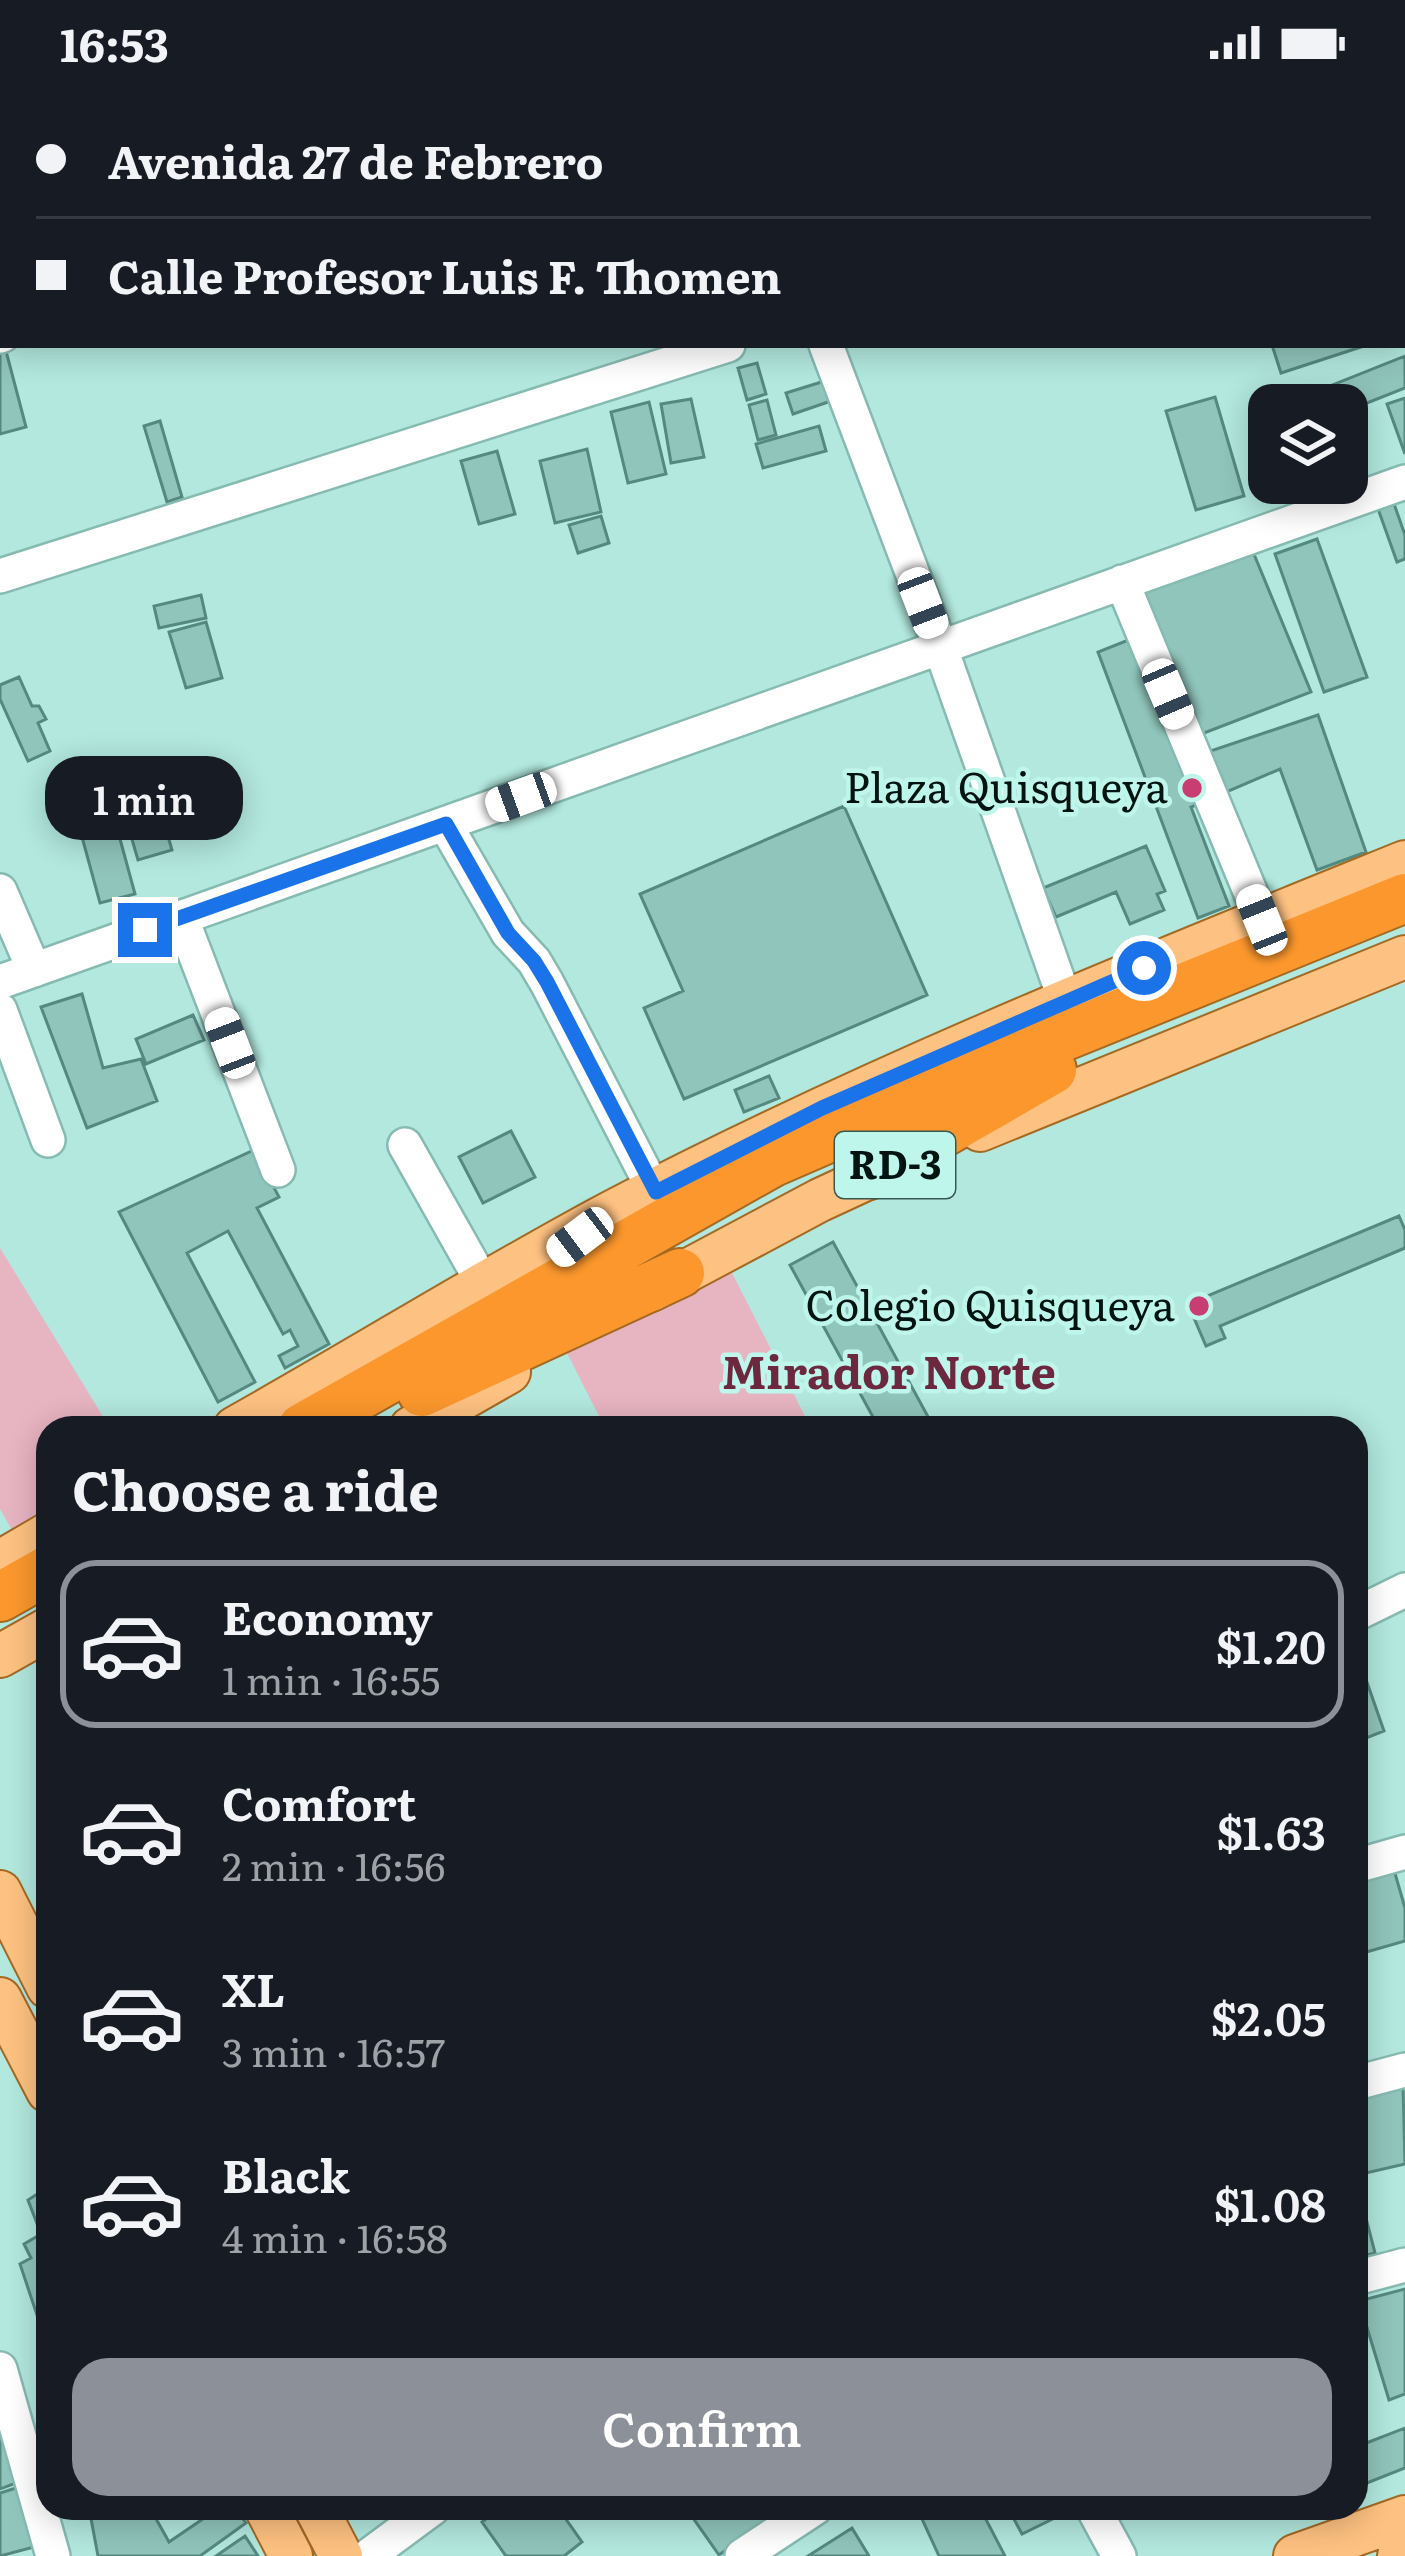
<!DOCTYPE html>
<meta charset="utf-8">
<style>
:root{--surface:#171b24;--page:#20242c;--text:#f1f3f6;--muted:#9ea1a6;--line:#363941;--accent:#8c9099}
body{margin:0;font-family:Literata,serif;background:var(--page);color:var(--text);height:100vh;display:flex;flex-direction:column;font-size:45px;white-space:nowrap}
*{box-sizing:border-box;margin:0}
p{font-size:39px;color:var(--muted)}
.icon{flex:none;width:66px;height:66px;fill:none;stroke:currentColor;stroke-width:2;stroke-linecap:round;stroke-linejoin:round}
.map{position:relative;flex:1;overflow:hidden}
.panel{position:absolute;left:36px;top:1332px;width:1332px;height:1104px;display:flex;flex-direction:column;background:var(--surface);border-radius:36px;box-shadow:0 6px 30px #0003}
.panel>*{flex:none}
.guide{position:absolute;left:0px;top:0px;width:1407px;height:264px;box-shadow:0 6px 30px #0003;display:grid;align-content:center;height:264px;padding:0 36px;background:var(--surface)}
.tools{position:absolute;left:1248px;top:300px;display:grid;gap:24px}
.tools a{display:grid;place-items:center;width:120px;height:120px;border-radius:24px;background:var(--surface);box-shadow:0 6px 30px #0003;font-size:60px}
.end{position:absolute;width:54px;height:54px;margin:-27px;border:15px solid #1a73e8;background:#fff;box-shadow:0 0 0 6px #fff}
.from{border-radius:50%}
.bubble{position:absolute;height:84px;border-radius:36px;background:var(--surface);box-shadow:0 6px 30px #0003;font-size:39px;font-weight:600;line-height:84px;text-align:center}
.car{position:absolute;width:36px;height:72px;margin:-36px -18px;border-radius:15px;box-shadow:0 0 9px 3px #0007;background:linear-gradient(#fff 24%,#345 0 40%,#fff 0 76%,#345 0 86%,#fff 0)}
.guide b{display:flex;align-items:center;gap:42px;height:114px;font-size:45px}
.guide b+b{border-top:3px solid var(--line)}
.guide i{width:30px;height:30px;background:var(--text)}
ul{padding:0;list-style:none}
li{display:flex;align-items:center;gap:36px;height:168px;margin:0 24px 18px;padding:0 12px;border:6px solid transparent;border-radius:36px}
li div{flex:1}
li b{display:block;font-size:45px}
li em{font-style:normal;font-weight:600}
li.current{border-color:var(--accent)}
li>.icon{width:108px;height:108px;stroke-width:1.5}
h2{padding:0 36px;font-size:54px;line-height:144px}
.button{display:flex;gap:24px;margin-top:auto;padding:24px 36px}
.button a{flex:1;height:138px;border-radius:36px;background:var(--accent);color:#fff;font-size:48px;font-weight:600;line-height:138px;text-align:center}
.status{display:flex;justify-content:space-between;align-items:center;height:84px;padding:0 60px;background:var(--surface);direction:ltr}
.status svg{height:33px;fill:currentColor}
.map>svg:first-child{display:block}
.green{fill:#e7b4c1}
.building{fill:#90c5bb;stroke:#558980;stroke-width:3}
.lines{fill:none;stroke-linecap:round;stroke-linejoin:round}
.minor-casing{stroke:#86bbb1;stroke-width:38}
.major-casing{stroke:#a46923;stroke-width:46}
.highway-casing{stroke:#a46923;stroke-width:52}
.minor{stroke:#fff;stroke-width:33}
.major{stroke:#fdc181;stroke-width:42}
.highway{stroke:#fb972d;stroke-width:48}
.route{stroke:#1a73e8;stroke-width:15}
.poi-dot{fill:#c83d72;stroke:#bff6eb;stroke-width:4.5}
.labels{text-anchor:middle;stroke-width:9;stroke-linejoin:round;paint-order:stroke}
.shield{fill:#bff6eb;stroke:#3a5852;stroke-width:3}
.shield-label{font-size:39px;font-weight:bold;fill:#011410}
.poi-label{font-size:42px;fill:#011410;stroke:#bff6eb;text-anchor:end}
.neighbourhood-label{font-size:45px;font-weight:bold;fill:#6c283f;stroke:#bff6eb}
</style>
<div class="status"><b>16:53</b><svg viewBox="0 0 49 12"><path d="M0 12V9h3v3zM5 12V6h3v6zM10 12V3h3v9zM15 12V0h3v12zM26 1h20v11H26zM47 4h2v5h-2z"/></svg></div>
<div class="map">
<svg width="1405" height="2472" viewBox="0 0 1405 2472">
<rect width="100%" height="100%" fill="#b2e8de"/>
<path class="green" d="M 0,1164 L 110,1344 L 48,1344 L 48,1429 L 12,1446 L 0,1425 Z
M 730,1185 L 811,1344 L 605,1344 L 566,1267 Z"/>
<path class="building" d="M 1272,261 L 1367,261 L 1281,289 Z
M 6,267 L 26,343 L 0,350 L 0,269 Z
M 1405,272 L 1405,304 L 1347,327 L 1347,321 L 1299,321 L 1297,315 Z
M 757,279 L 766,310 L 747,316 L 738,284 Z
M 828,296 L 834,316 L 793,330 L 786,309 Z
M 1215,313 L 1244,412 L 1196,426 L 1166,327 Z
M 1405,314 L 1405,370 L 1387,320 Z
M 691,315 L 704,373 L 671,379 L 661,320 Z
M 767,316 L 776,351 L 758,356 L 749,321 Z
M 649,318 L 666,390 L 628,399 L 611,328 Z
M 160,337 L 182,413 L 167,418 L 144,342 Z
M 819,342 L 826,367 L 763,384 L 756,360 Z
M 587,365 L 601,428 L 555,439 L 540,377 Z
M 497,367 L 515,430 L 479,440 L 461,377 Z
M 1393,417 L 1405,451 L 1405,475 L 1397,478 L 1377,422 Z
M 601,432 L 609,459 L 578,469 L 569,441 Z
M 1317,455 L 1367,593 L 1324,608 L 1275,470 Z
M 1251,463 L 1311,608 L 1191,654 L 1131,502 Z
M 201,511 L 206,534 L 159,544 L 154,522 Z
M 206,538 L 222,594 L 186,604 L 169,548 Z
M 1136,553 L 1187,675 L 1318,631 L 1366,768 L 1317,786 L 1280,685 L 1191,723 L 1229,822 L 1198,834 L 1098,568 Z
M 19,593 L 32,622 L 39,622 L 46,635 L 38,639 L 50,667 L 28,677 L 0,615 L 0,601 Z
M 158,718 L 172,766 L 138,776 L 124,728 Z
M 844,722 L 927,911 L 684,1015 L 644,924 L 683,907 L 640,810 Z
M 114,733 L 135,810 L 100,819 L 79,742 Z
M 1146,762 L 1165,807 L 1157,810 L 1164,826 L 1130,840 L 1116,808 L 1056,833 L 1043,804 Z
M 82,910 L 103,984 L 141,975 L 157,1017 L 87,1044 L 41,923 Z
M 193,931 L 204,956 L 146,980 L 136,955 Z
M 769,992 L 779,1014 L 744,1028 L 735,1006 Z
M 511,1047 L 535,1093 L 483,1119 L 459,1073 Z
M 254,1066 L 279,1113 L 257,1124 L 329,1260 L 285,1284 L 279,1272 L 298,1262 L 290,1246 L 283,1250 L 228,1147 L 187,1169 L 255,1298 L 218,1318 L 119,1128 Z
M 1399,1132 L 1405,1146 L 1405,1164 L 1220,1242 L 1225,1254 L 1206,1262 L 1188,1220 Z
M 833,1158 L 932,1340 L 924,1344 L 879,1344 L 790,1181 Z
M 1356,1567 L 1384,1647 L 1356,1658 Z
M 1392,1779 L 1405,1824 L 1405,1857 L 1356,1871 L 1356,1789 Z
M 1403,2001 L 1405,2080 L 1366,2089 L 1356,2050 L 1356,2012 Z
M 48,2103 L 48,2264 L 20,2180 L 31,2174 L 24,2160 L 41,2150 L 28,2116 Z
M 1359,2107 L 1375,2169 L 1356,2174 L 1356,2108 Z
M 1405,2205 L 1405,2310 L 1389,2316 L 1359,2217 Z
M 1405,2344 L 1405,2384 L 1367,2399 L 1356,2363 Z
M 2,2348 L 16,2399 L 0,2405 L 0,2349 Z
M 19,2403 L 34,2463 L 0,2472 L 0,2409 Z
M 89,2424 L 150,2424 L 169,2458 L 219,2424 L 235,2424 L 246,2439 L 200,2472 L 98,2472 Z
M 500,2424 L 558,2424 L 582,2458 L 564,2472 L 506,2472 L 482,2438 Z
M 686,2424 L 761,2424 L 768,2436 L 719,2471 Z
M 917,2424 L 980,2424 L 1005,2472 L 939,2472 Z
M 1008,2424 L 1075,2424 L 1022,2450 Z
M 852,2444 L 869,2472 L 808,2472 Z
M 245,2452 L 258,2472 L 216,2472 Z"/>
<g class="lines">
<defs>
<path id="minor" d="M 156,0 L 157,3
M 362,0 L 363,3
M 732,0 L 733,3
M 1353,0 L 1354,3
M 619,3 L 627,0
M 1404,24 L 1405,24
M 0,63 L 3,62
M 1404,142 L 1405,144
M 0,252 L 3,251
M 826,261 L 940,562 L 1065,916
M 0,492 L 728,261
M 1122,498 L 1262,836
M 445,740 L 508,849 L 534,877 L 547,899 L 655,1108
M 0,807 L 34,886
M 181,833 L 278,1086
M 0,898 L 1405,398
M 0,926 L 48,1056
M 405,1061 L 484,1201
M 1356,1530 L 1405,1506
M 1356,1782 L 1405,1768
M 1356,1999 L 1405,1986
M 1356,2194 L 1405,2181
M 0,2285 L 53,2472
M 1093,2424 L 1119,2472
M 368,2472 L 433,2424
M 742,2472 L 815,2424"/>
<path id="major" d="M 980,1046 L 1405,873
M 651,1206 L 820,1116 L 900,1079
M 235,1344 C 362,1273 486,1195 614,1127 C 870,993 1138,886 1405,778
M 411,1344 L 509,1288
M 0,1478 L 48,1450
M 0,1572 L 48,1545
M 0,1808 L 48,1903
M 0,1915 L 48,2007
M 266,2424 L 291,2472
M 316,2424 L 341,2472
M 1295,2472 L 1405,2433
M 1399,2472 L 1405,2470"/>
<path id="highway" d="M 869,1091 L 1052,986
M 422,1308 L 680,1189
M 302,1344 L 771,1079 L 1033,965 L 1405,814
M 0,1513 L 48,1486"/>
</defs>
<use href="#minor" class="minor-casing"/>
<use href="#major" class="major-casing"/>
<use href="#highway" class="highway-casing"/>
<use href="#minor" class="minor"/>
<use href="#major" class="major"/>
<use href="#highway" class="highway"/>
</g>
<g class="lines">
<path class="route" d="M 145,846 L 446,740 L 508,849 L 534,877 L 547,898 L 656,1108 L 822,1024 L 1144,884"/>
</g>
<g class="poi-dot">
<circle cx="1192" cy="704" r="12"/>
<circle cx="1199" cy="1222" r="12"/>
</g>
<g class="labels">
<rect class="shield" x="835" y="1048" width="120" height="66" rx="9"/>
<g class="shield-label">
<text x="895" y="1095">RD-3</text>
</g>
<g class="poi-label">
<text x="1168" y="719">Plaza Quisqueya</text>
<text x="1175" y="1237">Colegio Quisqueya</text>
</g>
<g class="neighbourhood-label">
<text x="889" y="1305">Mirador Norte</text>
</g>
</g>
</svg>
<div class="tools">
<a><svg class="icon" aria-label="layers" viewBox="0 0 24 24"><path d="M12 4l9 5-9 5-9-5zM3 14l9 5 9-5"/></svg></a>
</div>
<i class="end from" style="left:1144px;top:884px"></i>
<i class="end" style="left:145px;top:846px"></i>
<div class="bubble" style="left:45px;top:672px;width:198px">1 min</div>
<i class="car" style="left:923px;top:519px;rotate:159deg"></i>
<i class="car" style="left:1168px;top:610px;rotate:157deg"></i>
<i class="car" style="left:521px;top:713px;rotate:250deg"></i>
<i class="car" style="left:1262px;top:836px;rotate:338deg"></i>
<i class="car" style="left:230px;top:959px;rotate:339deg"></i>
<i class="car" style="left:580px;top:1153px;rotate:233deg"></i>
<div class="guide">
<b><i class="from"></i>Avenida 27 de Febrero</b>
<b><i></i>Calle Profesor Luis F. Thomen</b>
</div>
<section class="panel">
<h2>Choose a ride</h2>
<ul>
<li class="current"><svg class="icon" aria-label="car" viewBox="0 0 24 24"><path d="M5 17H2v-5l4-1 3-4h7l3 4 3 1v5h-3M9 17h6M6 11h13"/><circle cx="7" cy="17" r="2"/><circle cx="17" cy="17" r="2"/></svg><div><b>Economy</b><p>1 min · 16:55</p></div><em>$1.20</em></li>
<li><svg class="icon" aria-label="car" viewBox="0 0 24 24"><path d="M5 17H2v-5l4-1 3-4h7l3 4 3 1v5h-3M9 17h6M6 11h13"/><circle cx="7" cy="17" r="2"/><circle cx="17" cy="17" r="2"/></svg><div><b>Comfort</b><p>2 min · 16:56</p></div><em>$1.63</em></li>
<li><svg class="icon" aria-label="car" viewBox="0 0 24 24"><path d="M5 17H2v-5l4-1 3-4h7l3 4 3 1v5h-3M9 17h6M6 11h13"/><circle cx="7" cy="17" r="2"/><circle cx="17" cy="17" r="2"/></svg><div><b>XL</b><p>3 min · 16:57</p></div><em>$2.05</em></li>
<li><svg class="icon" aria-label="car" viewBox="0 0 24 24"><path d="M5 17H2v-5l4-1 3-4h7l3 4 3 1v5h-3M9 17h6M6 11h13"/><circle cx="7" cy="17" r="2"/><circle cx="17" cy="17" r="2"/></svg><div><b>Black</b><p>4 min · 16:58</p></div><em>$1.08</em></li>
</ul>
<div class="button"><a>Confirm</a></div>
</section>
</div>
